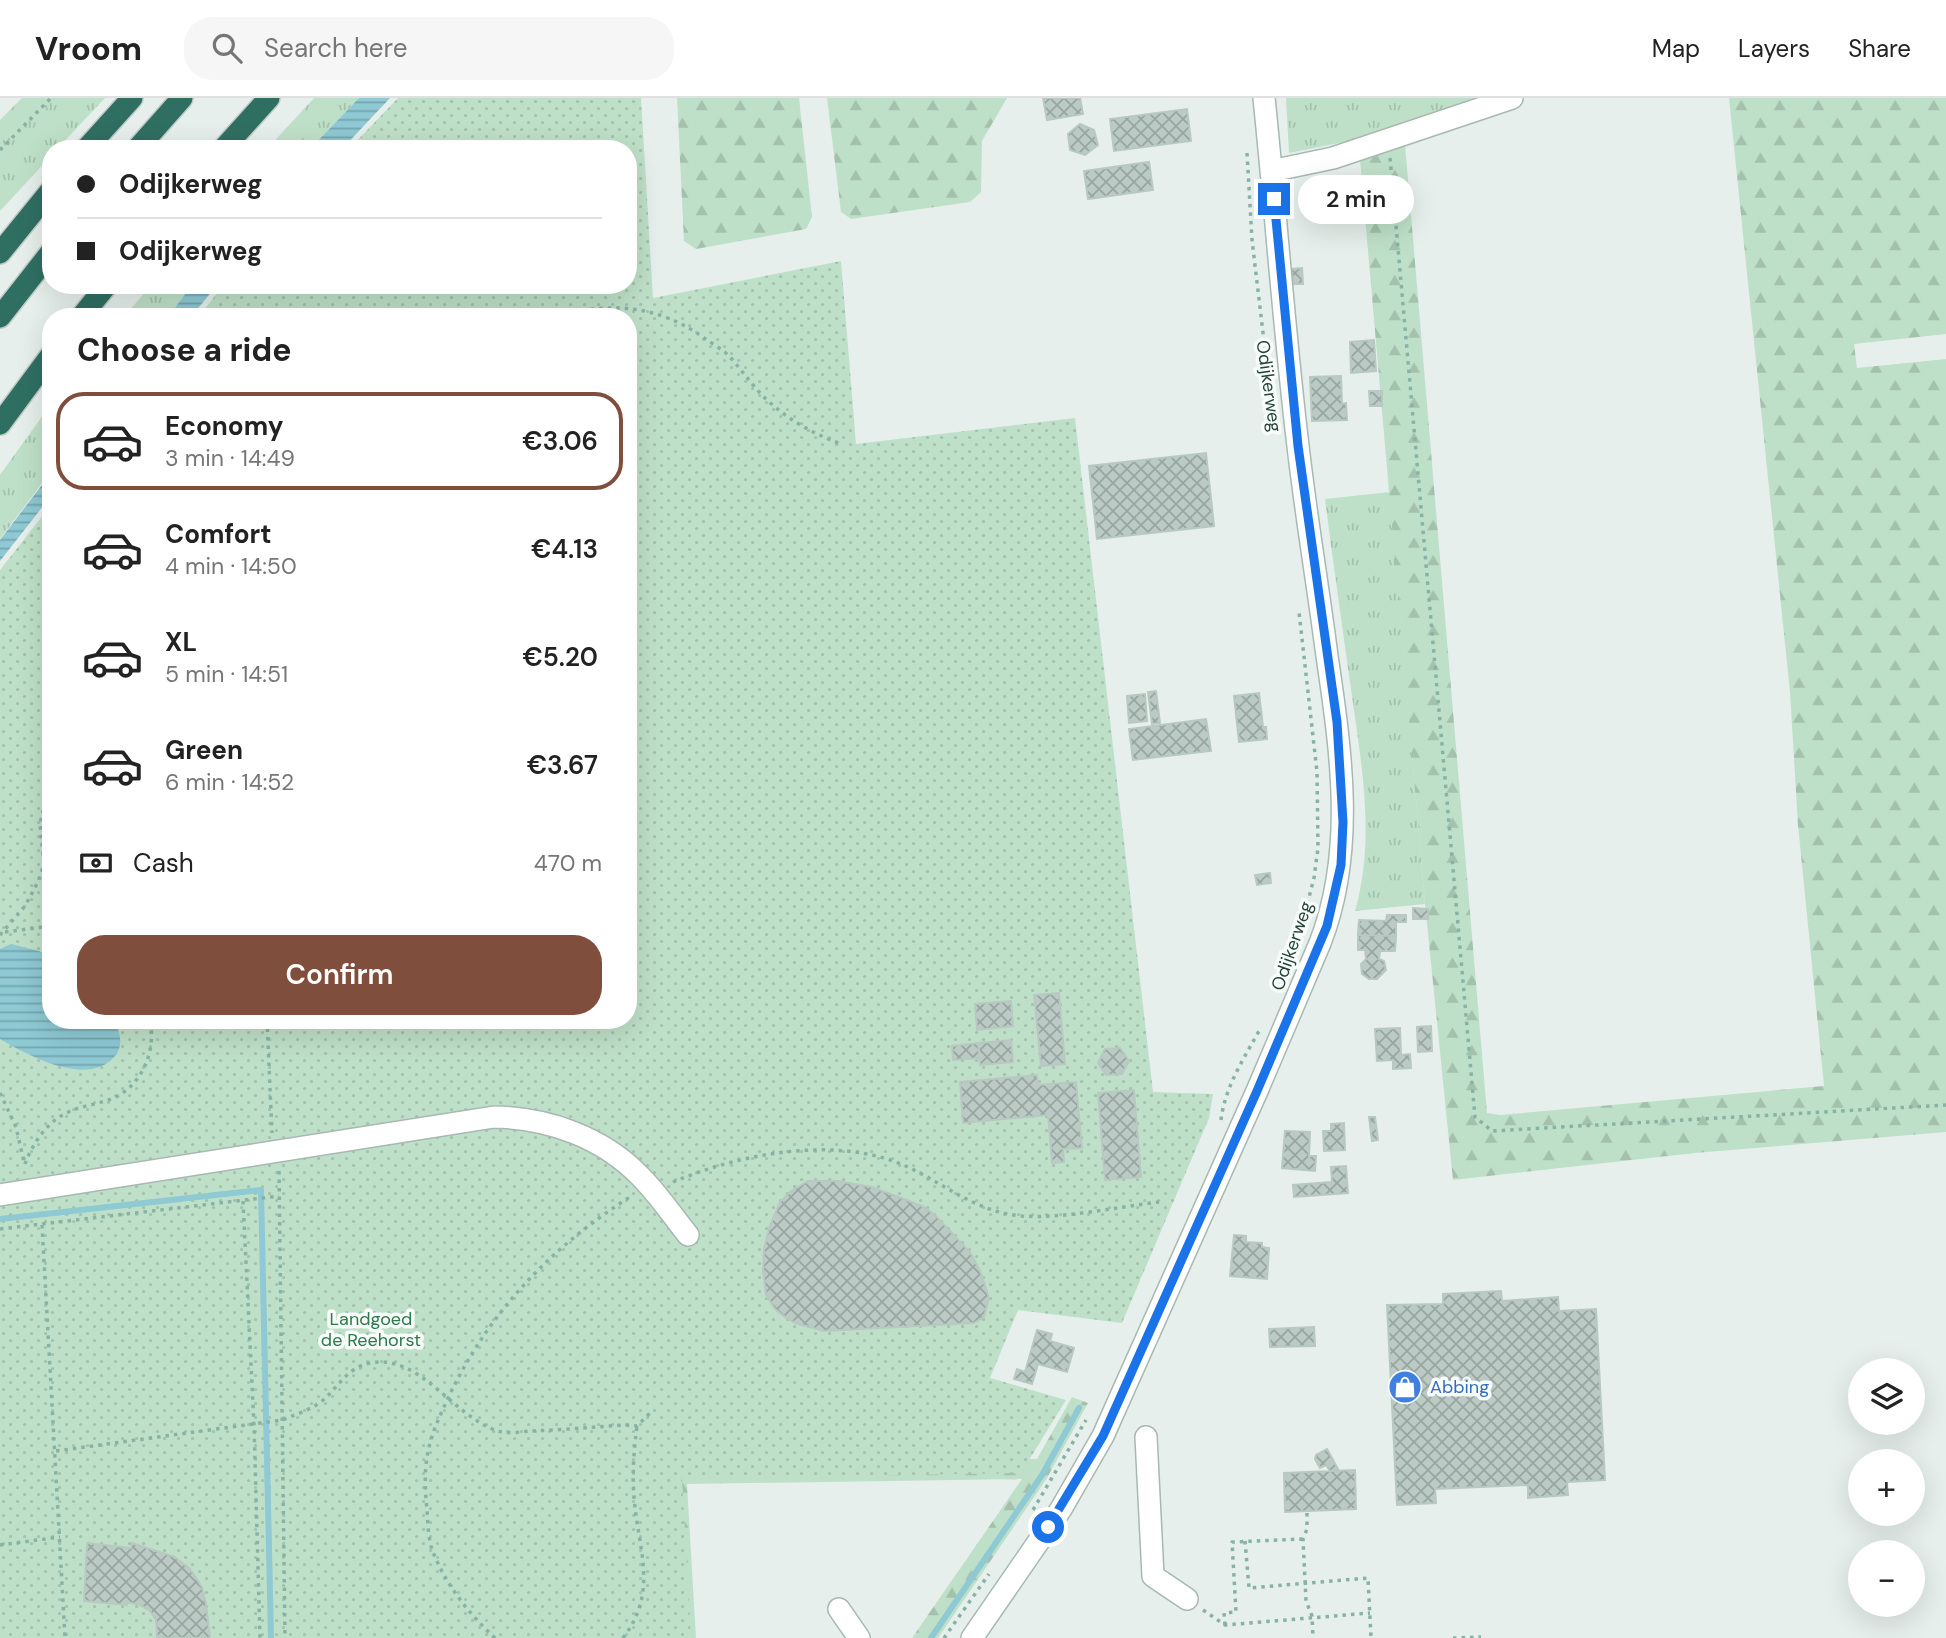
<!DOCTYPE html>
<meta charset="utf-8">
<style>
:root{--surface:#fff;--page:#f6f6f6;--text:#222;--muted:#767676;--line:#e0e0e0;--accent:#804e3d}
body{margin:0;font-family:"DM Sans",sans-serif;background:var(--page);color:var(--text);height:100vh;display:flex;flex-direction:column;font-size:26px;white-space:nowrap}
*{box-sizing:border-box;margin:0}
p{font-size:23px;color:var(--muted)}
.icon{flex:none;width:38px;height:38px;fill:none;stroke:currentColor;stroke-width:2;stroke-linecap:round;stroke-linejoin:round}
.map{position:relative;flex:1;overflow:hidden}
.drawer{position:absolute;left:42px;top:210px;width:595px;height:721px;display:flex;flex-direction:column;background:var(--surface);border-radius:28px;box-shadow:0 7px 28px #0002}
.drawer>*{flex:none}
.guide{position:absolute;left:42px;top:42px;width:595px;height:154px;border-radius:28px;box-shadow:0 7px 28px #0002;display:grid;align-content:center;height:154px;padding:0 35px;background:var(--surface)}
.buttons{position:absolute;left:1848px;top:1260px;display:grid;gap:14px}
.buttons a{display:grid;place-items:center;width:77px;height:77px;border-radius:50%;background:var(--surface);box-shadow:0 7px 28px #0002;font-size:35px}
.end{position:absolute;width:32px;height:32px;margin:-16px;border:9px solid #1a73e8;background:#fff;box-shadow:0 0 0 4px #fff}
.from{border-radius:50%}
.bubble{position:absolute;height:49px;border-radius:24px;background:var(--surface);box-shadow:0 7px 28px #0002;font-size:23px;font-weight:600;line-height:49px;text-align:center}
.guide b{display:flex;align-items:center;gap:24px;height:66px;font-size:26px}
.guide b+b{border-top:2px solid var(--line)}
.guide i{width:18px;height:18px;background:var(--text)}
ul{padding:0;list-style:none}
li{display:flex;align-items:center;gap:21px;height:98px;margin:0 14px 10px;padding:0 21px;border:4px solid transparent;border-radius:28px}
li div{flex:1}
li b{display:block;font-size:26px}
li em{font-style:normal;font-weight:600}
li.active{border-color:var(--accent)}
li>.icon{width:63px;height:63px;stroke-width:1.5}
h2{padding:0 35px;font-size:32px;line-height:84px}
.pay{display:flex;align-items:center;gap:18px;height:77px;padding:0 35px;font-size:26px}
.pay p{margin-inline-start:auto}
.action{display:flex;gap:14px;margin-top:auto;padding:14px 35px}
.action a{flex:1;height:80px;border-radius:28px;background:var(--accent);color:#fff;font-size:28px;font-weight:600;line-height:80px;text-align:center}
header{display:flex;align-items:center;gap:42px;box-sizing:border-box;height:98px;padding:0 35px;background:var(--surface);border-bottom:2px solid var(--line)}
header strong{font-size:33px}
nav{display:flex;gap:38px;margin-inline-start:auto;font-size:24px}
.search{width:490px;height:63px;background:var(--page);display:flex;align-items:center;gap:18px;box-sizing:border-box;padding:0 24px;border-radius:28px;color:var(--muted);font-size:26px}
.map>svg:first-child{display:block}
.grass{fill:url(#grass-tufts)}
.forest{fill:url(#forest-firs)}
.park{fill:url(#park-dots)}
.water{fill:url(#water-rules)}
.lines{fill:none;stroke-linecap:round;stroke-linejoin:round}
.stream{stroke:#8ec9d4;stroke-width:6}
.building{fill:url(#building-cross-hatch);stroke:#b8c9c2;stroke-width:2}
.minor-casing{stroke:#a8b8b2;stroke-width:24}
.highway-casing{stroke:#c2cac8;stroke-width:24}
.path{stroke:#86b3a5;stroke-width:3.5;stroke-dasharray:3.5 5;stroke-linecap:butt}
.minor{stroke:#fff;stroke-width:21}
.highway{stroke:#2f6f62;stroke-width:21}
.route{stroke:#1a73e8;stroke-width:9}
.labels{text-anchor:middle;stroke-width:7;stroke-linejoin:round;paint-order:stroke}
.street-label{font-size:18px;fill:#24423a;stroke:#f7fbf9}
.park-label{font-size:18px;fill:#2d7a4b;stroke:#f7fbf9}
.shop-label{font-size:18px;fill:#366cbe;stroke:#f7fbf9;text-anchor:start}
</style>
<header>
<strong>Vroom</strong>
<div class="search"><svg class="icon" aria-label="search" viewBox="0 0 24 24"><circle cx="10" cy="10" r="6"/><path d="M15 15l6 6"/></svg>Search here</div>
<nav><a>Map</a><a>Layers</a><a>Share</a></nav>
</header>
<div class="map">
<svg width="1946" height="1540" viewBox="0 0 1946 1540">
<defs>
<pattern id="grass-tufts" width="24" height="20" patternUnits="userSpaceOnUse" patternTransform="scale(1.75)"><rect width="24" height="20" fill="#bfe0c8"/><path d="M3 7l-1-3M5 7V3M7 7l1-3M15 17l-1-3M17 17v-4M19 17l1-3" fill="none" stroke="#a4c1ad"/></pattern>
<pattern id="forest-firs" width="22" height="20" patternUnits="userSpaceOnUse" patternTransform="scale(1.75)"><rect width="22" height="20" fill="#bfe0c8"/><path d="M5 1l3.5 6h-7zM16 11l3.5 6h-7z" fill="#a4c1ad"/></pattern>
<pattern id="park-dots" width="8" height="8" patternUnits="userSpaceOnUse" patternTransform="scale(1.75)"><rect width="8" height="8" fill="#bfe0c8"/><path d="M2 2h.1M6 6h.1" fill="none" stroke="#a4c1ad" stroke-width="1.8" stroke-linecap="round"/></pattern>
<pattern id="water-rules" width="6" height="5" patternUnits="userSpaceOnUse" patternTransform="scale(1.75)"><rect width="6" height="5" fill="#8ec9d4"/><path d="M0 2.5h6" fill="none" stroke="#74a5ad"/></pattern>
<pattern id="building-cross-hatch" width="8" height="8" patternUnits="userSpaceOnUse" patternTransform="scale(1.75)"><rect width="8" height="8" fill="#bbcac4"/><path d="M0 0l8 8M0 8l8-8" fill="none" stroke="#98a6a0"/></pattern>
</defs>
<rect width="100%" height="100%" fill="#e6efeb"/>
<path class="grass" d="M 22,0 L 105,0 L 57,51 L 51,51 L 51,58 L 0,113 L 0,22 Z
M 314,0 L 359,0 L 310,51 L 267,51 Z
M 1286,0 L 1483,0 L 1354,42 L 1289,55 Z
M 151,187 L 192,187 L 168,219 L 124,219 Z
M 51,306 L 51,373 L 0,441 L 0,377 Z
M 1390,394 L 1425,806 L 1355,813 C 1376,740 1361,664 1351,591 C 1342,528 1333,464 1325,401 Z"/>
<path class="forest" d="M 677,0 L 799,0 L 812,119 L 806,131 L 696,151 L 684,143 Z
M 827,0 L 1007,0 L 982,43 L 981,94 L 970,104 L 851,121 L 841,114 Z
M 1729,0 L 1946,0 L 1946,236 L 1854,246 L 1857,270 L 1946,261 L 1946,1034 L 1695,1055 L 1453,1082 L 1425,806 L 1360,61 L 1405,46 L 1487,1015 L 1500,1017 L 1824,988 L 1798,727 L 1790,594 Z
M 1072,1299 L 1088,1305 L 1047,1380 L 938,1540 L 912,1540 L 1022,1381 L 687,1386 L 696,1540 L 671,1540 L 668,1364 L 1037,1361 Z"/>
<path class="park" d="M 398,0 L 641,0 L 653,200 L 841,163 L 856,346 L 1075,320 L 1153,994 L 1213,996 L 1209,1020 L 1122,1225 L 1018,1212 L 990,1280 L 1066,1302 L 1021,1375 L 682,1381 L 691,1540 L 0,1540 L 0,472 L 51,407 L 51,922 L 628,922 L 628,219 L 199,219 L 223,187 L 628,187 L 628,51 L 349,51 Z"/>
<path class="water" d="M 359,0 L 390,0 L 342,51 L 310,51 Z
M 192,187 L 217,187 L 191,219 L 168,219 Z
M 51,375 L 51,398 L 0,463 L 0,442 Z
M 11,846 L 39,853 L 51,859 L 51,922 L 114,922 C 120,934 124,947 115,958 C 88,990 29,958 0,941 L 0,851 Z"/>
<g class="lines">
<path class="stream" d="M 0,1121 L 261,1092 L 271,1540
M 931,1540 L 1042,1377 L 1079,1310"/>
</g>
<path class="building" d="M 1043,0 L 1080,0 L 1083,16 L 1047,22 Z
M 1187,11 L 1191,43 L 1114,53 L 1110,21 Z
M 1080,26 L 1094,32 L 1098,47 L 1085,57 L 1070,52 L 1068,36 Z
M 1149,64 L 1153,92 L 1088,101 L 1084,73 Z
M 1302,170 L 1303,186 L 1293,186 L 1291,171 Z
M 1374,242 L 1376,273 L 1351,275 L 1350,244 Z
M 1341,278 L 1342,306 L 1346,305 L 1347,322 L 1312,323 L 1310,279 Z
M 1369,293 L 1382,293 L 1382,308 L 1370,308 Z
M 1206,355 L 1214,428 L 1097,441 L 1089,368 Z
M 1156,593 L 1160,625 L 1152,626 L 1148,594 Z
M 1259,595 L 1263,629 L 1266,629 L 1267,641 L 1239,644 L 1234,598 Z
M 1145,596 L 1147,623 L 1129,625 L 1127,598 Z
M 1206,621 L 1211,653 L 1133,662 L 1129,631 Z
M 1270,775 L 1271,785 L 1257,787 L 1255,777 Z
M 1413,810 L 1428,811 L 1428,821 L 1413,821 Z
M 1387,817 L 1406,817 L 1406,824 L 1396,824 L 1396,838 L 1358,837 L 1359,822 L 1386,823 Z
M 1358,837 L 1396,838 L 1395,853 L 1380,853 L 1379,861 L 1384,863 L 1386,872 L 1377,881 L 1369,881 L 1362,876 L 1361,866 L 1366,861 L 1365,852 L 1358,852 Z
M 1059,895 L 1065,966 L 1041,968 L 1034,897 Z
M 1011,903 L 1013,928 L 977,932 L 975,906 Z
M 1431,928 L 1432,953 L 1418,954 L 1417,929 Z
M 1400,930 L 1401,957 L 1410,956 L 1411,970 L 1393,971 L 1393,962 L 1377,963 L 1375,931 Z
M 1011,942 L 1013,964 L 980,967 L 978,945 Z
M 978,945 L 980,960 L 953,962 L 952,948 Z
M 1120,950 L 1129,963 L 1122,976 L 1106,977 L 1098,965 L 1105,951 Z
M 1037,977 L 1038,987 L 1076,984 L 1082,1050 L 1063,1051 L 1064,1064 L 1052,1065 L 1048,1017 L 963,1025 L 960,984 Z
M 1134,992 L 1141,1079 L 1105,1082 L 1098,995 Z
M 1369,1019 L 1375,1019 L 1378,1042 L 1372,1043 Z
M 1344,1025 L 1345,1052 L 1324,1053 L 1323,1033 L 1331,1033 L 1331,1026 Z
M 1285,1033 L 1310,1034 L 1309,1058 L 1316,1058 L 1315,1073 L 1282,1070 Z
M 1346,1068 L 1348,1095 L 1294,1099 L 1293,1087 L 1332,1084 L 1331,1069 Z
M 808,1083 L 838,1083 L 872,1089 L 922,1108 L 935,1117 L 970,1154 L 980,1173 L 989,1200 L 984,1219 L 974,1225 L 824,1233 L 795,1225 L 785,1219 L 775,1211 L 766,1197 L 763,1173 L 764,1151 L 769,1130 L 780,1104 L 791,1093 Z
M 1234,1137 L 1246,1138 L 1246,1144 L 1262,1145 L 1262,1149 L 1269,1150 L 1267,1181 L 1230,1178 Z
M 1501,1193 L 1502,1203 L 1558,1199 L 1559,1213 L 1596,1211 L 1605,1382 L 1567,1384 L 1568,1397 L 1528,1400 L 1528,1387 L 1435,1391 L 1436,1405 L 1397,1407 L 1387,1207 L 1443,1206 L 1443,1196 Z
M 1314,1229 L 1315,1248 L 1270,1249 L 1269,1231 Z
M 1037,1232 L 1052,1236 L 1050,1243 L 1074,1250 L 1067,1274 L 1038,1266 L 1032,1286 L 1014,1281 L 1017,1271 L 1025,1274 Z
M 1327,1351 L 1338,1371 L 1338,1373 L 1330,1373 L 1326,1367 L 1320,1370 L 1315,1361 L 1316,1357 Z
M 1355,1372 L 1356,1411 L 1285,1414 L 1284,1375 Z
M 87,1445 L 131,1450 L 132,1445 L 175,1459 L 190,1471 L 202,1489 L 206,1506 L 210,1540 L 157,1540 L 156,1522 L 150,1513 L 140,1507 L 127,1504 L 127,1507 L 84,1503 Z"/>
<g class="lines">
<defs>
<path id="minor" d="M 1271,73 L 1333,60 L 1512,0
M 0,1097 L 494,1019 C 548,1020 602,1039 640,1078 C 658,1096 672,1117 688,1137
M 1146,1339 L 1153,1478 L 1187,1501
M 839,1511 L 859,1540
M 972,1540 L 1061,1411 L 1103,1338 L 1257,993 L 1320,845 C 1356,753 1341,653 1327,558 C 1318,488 1306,418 1298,348 C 1284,232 1276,116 1264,0"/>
<path id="highway" d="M 86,51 L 132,0
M 137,51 L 182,0
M 223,51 L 269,0
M 0,155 L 51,92
M 0,219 L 51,154
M 81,219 L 107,187
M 0,326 L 51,257"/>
</defs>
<use href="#minor" class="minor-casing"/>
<use href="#highway" class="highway-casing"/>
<path class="path" d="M 0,52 L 51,0
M 1247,55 L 1252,142 L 1268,277
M 1390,60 L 1475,1019 L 1492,1033 L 1946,1007
M 549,219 C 607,205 652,204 703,239 C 711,245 722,251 729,258 C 740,270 749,283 760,295 C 783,319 811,335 841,346
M 45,769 L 51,787
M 5,834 L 51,828
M 0,837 L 25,808 L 39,782 L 44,766 L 40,726 L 51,678
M 1282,878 L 1306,811 L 1314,780 L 1318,750 L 1317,674 L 1299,514
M 267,922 L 272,1035
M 0,995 L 16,1029 L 24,1064
M 1221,1022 C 1225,989 1243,962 1259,933
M 25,1066 C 31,1049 45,1027 61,1018 C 78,1007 100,1007 118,998 C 144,983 156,951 150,922
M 279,1073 L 285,1540
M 673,1084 C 742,1055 840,1036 910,1070 C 949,1089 977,1114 1022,1118 C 1063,1121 1117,1109 1159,1104
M 243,1103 L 254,1327 L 260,1540
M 42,1127 L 65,1540
M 0,1131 L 279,1098
M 56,1353 L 282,1322 C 295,1317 309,1312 321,1304 C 338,1290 346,1270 370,1265 C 420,1255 453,1319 498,1333 C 507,1336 520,1334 530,1333 C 561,1332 593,1329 625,1327 L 637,1328 L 653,1312
M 1033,1412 L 1086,1322
M 1307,1415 L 1307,1431 L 1303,1441 L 1306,1503 L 1312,1518 L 1313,1540
M 1245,1443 L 1249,1490 L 1368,1480 L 1371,1540
M 0,1447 L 60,1439
M 1203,1512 L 1225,1527 L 1370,1515
M 1225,1527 L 1224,1515 L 1236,1514 L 1232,1444 L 1303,1441
M 495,1540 C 469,1516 446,1487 433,1454 C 428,1442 428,1425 427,1412 C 425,1393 424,1373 428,1354 C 432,1333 442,1313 451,1294 C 492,1210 555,1146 633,1097
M 623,1540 C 659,1493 638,1452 634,1399 C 632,1375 634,1351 637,1328
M 944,1540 L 989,1476
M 1453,1540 L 1481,1539"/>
<use href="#minor" class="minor"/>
<use href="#highway" class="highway"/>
</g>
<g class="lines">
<path class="route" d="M 1048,1429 L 1103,1338 L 1257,993 L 1327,828 L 1341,767 L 1343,724 L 1337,624 L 1298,348 L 1274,101"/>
</g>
<defs>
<symbol id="shop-disc" viewBox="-11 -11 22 22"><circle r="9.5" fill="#3f7fe0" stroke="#f7fbf9"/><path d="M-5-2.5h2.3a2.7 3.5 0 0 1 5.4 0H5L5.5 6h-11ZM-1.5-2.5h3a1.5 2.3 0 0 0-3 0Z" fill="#fff"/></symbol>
</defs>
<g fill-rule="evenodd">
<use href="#shop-disc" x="1386" y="1270" width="38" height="38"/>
</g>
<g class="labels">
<g class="street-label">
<text transform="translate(1269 288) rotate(82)" y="6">Odijkerweg</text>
<text transform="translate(1292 848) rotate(-71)" y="6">Odijkerweg</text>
</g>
<g class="park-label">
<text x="371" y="1227">Landgoed<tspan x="371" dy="21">de Reehorst</tspan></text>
</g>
<g class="shop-label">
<text x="1430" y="1295">Abbing</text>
</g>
</g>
</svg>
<div class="buttons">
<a><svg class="icon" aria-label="layers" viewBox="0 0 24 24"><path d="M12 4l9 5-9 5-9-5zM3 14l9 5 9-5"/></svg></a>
<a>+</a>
<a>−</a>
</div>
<i class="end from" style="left:1048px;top:1429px"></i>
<i class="end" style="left:1274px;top:101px"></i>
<div class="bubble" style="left:1298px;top:77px;width:116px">2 min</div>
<div class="guide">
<b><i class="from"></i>Odijkerweg</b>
<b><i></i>Odijkerweg</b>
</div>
<section class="drawer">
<h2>Choose a ride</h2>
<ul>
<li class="active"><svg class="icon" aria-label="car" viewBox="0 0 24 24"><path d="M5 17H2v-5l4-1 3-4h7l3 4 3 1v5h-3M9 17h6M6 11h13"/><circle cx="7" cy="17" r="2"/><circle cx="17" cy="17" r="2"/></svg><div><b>Economy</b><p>3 min · 14:49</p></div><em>€3.06</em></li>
<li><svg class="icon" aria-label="car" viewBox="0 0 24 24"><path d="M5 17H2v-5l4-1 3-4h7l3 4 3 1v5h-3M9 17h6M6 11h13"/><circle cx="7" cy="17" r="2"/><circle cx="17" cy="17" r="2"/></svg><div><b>Comfort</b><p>4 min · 14:50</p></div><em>€4.13</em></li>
<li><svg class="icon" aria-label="car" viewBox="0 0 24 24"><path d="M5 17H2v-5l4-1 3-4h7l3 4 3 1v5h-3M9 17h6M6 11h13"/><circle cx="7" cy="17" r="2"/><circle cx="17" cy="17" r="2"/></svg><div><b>XL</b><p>5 min · 14:51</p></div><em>€5.20</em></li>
<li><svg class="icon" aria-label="car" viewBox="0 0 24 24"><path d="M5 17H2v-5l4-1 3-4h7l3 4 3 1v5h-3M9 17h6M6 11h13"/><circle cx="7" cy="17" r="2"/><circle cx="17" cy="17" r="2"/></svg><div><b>Green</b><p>6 min · 14:52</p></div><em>€3.67</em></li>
</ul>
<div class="pay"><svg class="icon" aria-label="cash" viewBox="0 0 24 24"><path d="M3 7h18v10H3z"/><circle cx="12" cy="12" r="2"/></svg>Cash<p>470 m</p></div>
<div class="action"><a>Confirm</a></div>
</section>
</div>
